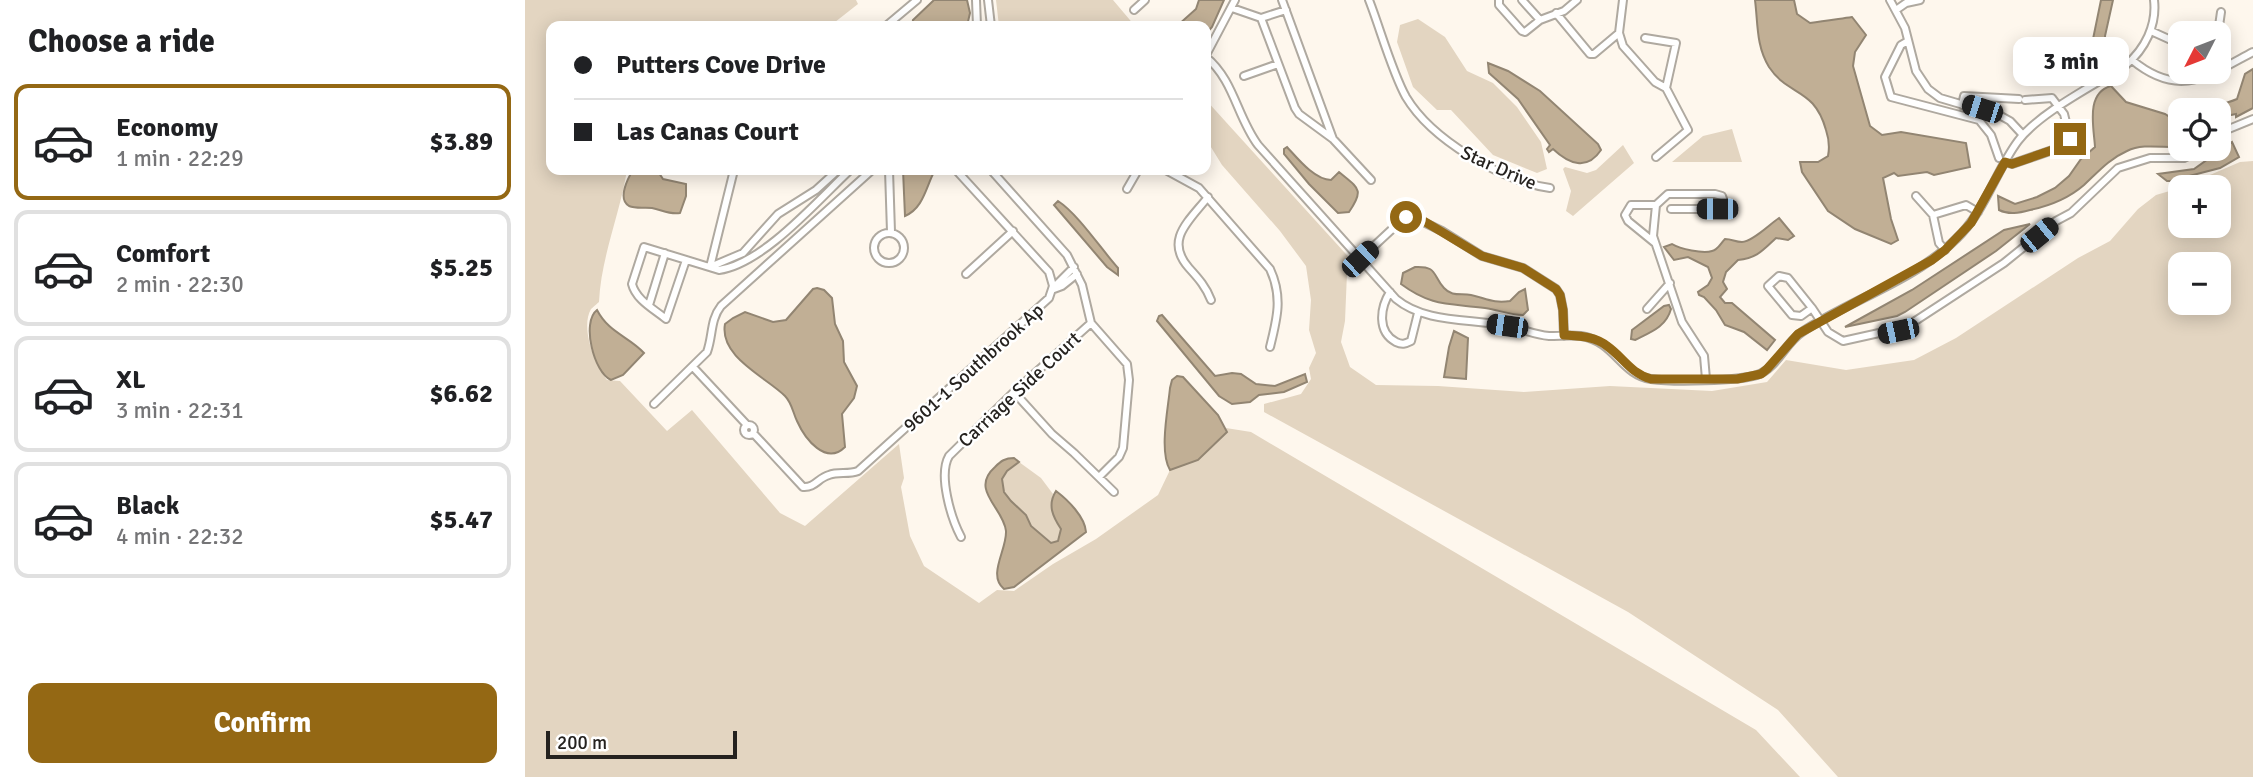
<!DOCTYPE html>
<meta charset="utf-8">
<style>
:root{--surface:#fff;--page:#f2f2f2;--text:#202124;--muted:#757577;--line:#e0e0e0;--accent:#946814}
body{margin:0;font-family:Signika,sans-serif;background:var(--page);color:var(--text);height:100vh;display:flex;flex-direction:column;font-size:26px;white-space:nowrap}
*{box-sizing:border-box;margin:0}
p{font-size:23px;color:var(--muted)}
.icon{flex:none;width:38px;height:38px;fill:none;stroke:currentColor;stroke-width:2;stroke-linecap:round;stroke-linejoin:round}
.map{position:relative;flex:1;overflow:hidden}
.panel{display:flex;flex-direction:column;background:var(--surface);width:525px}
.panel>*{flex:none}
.top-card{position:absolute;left:21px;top:21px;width:665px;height:154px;border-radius:14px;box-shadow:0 4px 18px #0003;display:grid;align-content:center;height:154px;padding:0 28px;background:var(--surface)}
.needle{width:46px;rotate:228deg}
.tools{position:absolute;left:1643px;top:21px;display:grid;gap:14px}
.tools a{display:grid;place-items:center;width:63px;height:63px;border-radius:14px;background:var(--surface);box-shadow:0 4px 18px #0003;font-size:35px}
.scale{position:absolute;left:21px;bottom:18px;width:191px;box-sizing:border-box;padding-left:7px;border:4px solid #25221f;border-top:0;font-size:19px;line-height:24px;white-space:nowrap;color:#25221f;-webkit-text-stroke:5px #fff;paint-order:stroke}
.end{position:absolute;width:32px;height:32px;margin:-16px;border:9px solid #946814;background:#fff;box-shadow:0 0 0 4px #fff}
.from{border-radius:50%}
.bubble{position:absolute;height:49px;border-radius:14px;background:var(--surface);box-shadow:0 4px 18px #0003;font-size:23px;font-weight:700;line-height:49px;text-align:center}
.car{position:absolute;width:21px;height:42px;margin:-21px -10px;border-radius:9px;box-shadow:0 0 5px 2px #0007;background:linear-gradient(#222 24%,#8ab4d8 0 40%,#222 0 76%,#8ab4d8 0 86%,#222 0)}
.top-card b{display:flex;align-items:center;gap:24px;height:66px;font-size:26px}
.top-card b+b{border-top:2px solid var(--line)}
.top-card i{width:18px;height:18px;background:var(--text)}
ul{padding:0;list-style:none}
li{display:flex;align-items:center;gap:21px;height:116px;margin:0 14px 10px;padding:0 14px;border:4px solid var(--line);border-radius:14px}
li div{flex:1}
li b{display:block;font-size:26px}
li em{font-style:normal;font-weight:700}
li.on{border-color:var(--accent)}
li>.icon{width:63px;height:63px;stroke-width:1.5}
h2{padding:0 28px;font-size:32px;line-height:84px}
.action{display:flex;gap:14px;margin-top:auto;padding:14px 28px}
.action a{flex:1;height:80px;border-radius:14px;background:var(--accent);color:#fff;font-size:28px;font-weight:700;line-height:80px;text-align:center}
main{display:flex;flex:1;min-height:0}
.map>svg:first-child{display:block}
.green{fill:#e3d5c1;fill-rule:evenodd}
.water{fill:#c1af95;stroke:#928572;stroke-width:2}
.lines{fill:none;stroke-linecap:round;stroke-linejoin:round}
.minor-casing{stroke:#afa9a0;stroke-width:10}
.minor{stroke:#fff;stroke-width:6}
.route{stroke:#946814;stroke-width:9}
.labels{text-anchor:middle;stroke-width:5;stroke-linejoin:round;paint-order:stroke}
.street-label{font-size:19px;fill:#25221f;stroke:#fff}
</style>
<main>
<section class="panel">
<h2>Choose a ride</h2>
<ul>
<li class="on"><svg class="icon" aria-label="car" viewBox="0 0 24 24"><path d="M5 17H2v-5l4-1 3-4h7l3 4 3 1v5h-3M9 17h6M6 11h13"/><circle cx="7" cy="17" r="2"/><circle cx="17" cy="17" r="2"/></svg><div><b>Economy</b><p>1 min · 22:29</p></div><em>$3.89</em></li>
<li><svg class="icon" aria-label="car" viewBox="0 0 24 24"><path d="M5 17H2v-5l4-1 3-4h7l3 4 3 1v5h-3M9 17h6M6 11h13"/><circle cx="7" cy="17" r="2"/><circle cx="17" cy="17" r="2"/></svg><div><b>Comfort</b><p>2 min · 22:30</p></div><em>$5.25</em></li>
<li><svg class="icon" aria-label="car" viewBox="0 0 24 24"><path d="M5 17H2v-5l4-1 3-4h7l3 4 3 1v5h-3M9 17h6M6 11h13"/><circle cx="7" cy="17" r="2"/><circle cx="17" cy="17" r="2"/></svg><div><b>XL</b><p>3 min · 22:31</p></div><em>$6.62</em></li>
<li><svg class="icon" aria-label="car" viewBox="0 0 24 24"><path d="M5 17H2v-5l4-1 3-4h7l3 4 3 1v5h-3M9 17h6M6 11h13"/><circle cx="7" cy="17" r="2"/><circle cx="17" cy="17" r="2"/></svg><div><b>Black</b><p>4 min · 22:32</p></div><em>$5.47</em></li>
</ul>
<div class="action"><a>Confirm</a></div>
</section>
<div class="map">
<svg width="1728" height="777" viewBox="0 0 1728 777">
<rect width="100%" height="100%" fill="#fef7ed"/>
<path class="green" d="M 0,0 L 331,0 L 333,4 L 305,26 L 26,26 L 26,170 L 102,170 C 95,214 76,257 74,302 C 74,302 66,309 66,309 C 55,328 70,365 82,380 L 95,381 L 142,431 L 167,410 L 255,513 L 280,526 L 374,444 L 379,478 L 376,487 L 385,536 L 399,566 L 454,603 L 472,590 L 489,591 L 528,564 L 571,539 L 633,495 L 645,470 L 673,460 L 702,432 L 701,428 L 726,432 L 1231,730 L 1275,777 L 0,777 Z
M 471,0 L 588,0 L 610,26 L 474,26 Z
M 893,19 L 920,37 L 942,71 L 968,83 L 992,107 L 1016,142 L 1022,169 L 1012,173 L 968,155 L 926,110 L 912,110 L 888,87 L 872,42 L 875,25 Z
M 681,100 L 830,264 L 822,273 L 820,321 L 816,342 L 825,367 L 851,385 L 913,386 L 999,392 L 1085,386 L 1187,391 L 1242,382 L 1261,360 L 1321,370 L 1389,360 L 1431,338 L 1553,258 L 1585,241 L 1613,209 L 1631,195 L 1655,188 L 1656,226 L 1694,226 L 1694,187 L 1657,187 L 1715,162 L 1728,161 L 1728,777 L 1313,777 L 1253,710 L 1103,612 L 739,412 L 739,404 L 776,394 L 786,379 L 784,368 L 791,353 L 784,330 L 786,300 L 781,266 L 755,231 L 697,165 L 681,139 ZM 1656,264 L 1694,264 L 1694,303 L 1656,303 Z
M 1207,129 L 1217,162 L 1147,162 L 1178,136 Z
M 1098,145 L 1109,163 L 1048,216 L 1041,211 L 1046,191 L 1038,169 L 1040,167 L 1062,173 L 1071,170 Z
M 494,462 L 516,478 L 528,494 C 525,509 527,517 536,529 L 533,541 L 527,543 L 506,526 L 501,515 L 486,501 L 479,492 L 477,479 L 482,471 Z"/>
<path class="water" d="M 409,0 L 442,0 L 445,13 L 442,26 L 387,26 L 388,20 Z
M 674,0 L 699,0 L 687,27 L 681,34 L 681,26 L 652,26 L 671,9 Z
M 1230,0 L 1269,0 L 1272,14 L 1285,23 C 1300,21 1313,19 1327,17 L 1341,35 L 1330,52 L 1328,66 L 1345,126 L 1357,135 L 1376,132 L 1441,143 L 1445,167 L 1409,175 L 1402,172 L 1373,176 L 1369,173 L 1358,178 L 1366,219 L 1373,240 L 1366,244 L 1330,229 L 1303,211 L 1277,172 L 1275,162 L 1293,162 L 1303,156 C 1305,146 1304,139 1301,130 C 1289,87 1264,97 1244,67 C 1231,46 1233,23 1230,0 Z
M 1576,0 L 1588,0 L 1580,36 L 1582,60 L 1578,69 L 1572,72 L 1569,68 L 1568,39 Z
M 963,63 L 983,71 L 1015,91 L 1073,144 L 1076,150 C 1062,171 1044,164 1028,149 L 1024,152 L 1022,149 L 1025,145 L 993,99 L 964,73 Z
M 1728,69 L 1728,108 L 1711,117 L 1711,114 L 1701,116 L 1694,120 L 1694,110 L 1686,110 C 1694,104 1703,103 1712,99 L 1720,74 Z
M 1586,86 L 1601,102 L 1640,114 L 1655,124 L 1655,147 C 1638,148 1618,143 1602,151 C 1584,159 1573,172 1559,185 C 1544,198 1524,206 1505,210 C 1494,213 1484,215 1474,210 L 1473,196 L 1490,204 L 1512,197 L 1530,188 L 1544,176 L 1556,159 L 1570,147 C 1569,128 1560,93 1586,86 Z
M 1707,142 L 1714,157 L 1695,168 L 1645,181 L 1642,181 L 1633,174 L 1669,169 Z
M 762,147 C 773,159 790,180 806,180 L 814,172 C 833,188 840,189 824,212 L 813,213 L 784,184 L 759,154 L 759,149 Z
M 108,170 L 132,170 L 138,179 L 161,184 L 161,196 L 155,213 C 145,215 137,210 127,208 C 120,207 111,209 104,206 C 92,199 103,178 108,170 Z
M 378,170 L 410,170 C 401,186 399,208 380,216 Z
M 533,201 C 553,214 576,249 593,268 L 593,275 L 582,267 L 529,205 Z
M 1254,218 L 1269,236 L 1263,240 L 1251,238 C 1237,251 1232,258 1213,260 L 1201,272 L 1198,282 L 1202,289 L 1195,297 L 1200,303 L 1207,303 L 1250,340 L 1242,350 L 1219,332 L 1200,325 L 1191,310 L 1179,297 L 1174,295 L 1173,292 L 1183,285 L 1187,278 L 1183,267 L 1163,257 L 1149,260 L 1139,247 L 1147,244 C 1155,249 1178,254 1187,251 C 1193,250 1196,243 1200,239 C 1207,239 1210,242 1217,242 C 1227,242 1245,224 1254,218 Z
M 1505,224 L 1471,251 L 1380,312 L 1372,316 L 1320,327 L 1387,290 L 1479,230 Z
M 890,267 C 913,266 907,275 919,288 C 927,297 936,293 946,295 C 960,298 969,304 985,301 L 994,292 L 1000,289 L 1003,310 L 998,315 C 985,315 974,310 960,308 C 924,303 907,307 876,284 L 878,273 Z
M 292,288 L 299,290 L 307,298 L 310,324 L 318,341 L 319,362 L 332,386 L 329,398 L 317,414 L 320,447 C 301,466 280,439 272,421 C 268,413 267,403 260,396 C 241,377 194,357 200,324 L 208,318 L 220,312 L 248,322 L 261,320 L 288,289 Z
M 1144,305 L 1146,309 C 1141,327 1126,332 1110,340 L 1106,339 L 1107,330 L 1139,306 Z
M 72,310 C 84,333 103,336 119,353 L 98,375 L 86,380 C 69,373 56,322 72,310 Z
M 637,315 L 690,376 L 707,373 L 716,374 L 731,384 L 750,386 L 780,374 L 782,382 L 759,392 L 734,395 L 725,402 L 707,404 L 694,396 L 632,321 L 634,316 Z
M 929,331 L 943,338 L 941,379 L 919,377 L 924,347 Z
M 652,376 L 658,377 L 693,415 L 702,432 L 673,460 L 645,470 C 634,452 643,409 645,388 L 647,380 Z
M 489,458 L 494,462 L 482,471 L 477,479 L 479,492 L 486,501 L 501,515 L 506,526 L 526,543 L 533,541 L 536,529 C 528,517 522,505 531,491 C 543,500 560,517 561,532 L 489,587 L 479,589 C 462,575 482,550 481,531 C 479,508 444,490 470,467 C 476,461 480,458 489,458 Z"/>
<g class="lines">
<defs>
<path id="minor" d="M 451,0 L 452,26
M 463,0 L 466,26
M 757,0 L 808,139
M 844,0 C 855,28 867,72 881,97 C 906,139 976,181 1025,188
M 974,0 L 974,5 L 997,31 L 1000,32 L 1015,20 L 997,0
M 1098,0 L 1094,33 L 1098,46 L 1130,82 L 1141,88 L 1163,130 L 1131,157
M 1365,0 L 1380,28 L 1391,71 L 1403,89 L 1415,98 L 1476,116 L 1485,121 L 1498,135
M 707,8 L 736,18 L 770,108 L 774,114 L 808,139 L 846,180
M 609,10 L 620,0
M 1371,10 L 1381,3 L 1395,0
M 1031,13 L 1065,54 L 1069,54 L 1094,33
M 736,18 L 761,10
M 1015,20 L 1039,11 L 1052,0
M 361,26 L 392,0
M 1626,31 L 1648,41
M 1693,33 L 1696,12
M 1120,38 L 1151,43 L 1141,88
M 1383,41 L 1376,45 L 1360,77 L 1366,97 L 1454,120 L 1466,135 L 1474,158
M 1694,51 L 1702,67
M 681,55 L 710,0
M 681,57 C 709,80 712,117 733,145 L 871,299 C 901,324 947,318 983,326 C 997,329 1010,335 1024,336 C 1035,336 1045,335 1056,336 C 1090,341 1096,375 1126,379 C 1147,382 1213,381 1232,375 C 1252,368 1260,343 1277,332 C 1327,299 1389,281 1431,239 C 1460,212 1470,172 1493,141 C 1515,112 1570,85 1601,65 C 1620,49 1632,25 1629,0
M 1607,60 C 1654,99 1683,76 1728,52
M 719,76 L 753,64
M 1437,105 L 1439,96 L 1494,99
M 1694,133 L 1728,119
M 1480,162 L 1487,164 L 1542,145 L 1545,139 L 1539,114 L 1527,98 L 1500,100
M 364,170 L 366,232
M 466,170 L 542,255 L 557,285 L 566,323 L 602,364 L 604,380 L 598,448 L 594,457 L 574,477
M 641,170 L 674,188 L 745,269 C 758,297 752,319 745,347
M 602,189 L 613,170
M 1391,196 L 1408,215 L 1414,243 L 1420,250
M 683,197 C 664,221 639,240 664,268 C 674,279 681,287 686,300
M 1146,209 L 1192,209 L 1199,202 L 1197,196 L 1190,194 L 1143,194 L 1131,205 L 1128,236 L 1157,322 L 1179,356 L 1181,379
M 1408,215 L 1441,205 L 1453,212
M349 248a15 15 0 1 1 30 0a15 15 0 1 1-30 0Z
M 1130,243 L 1103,221 L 1100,215 L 1106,205 L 1131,205
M 835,259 L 878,219 L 888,217 L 917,231 L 957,256 L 998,268 L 1031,289 L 1035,295 L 1038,310 L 1039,336
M 161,260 L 141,319 C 129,309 111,300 107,284 L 119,247 L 194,270 C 238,264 293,200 325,170
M 185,267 L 218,253 L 253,214 L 291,190 L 313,170
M 185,267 L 209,170
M 441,274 L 488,231
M 1254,276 L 1263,278 L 1287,308 L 1276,316 L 1267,315 L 1243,286 Z
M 528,288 L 549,267
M 529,289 L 537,286 L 552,274
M 865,292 C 855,308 852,332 871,342 C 877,345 880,344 886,341 L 893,313
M 124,305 L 140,253
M 1287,308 L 1303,332 L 1318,341 L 1381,327 L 1479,263 L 1531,221 L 1546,213 L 1593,168 L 1625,158 L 1659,158 L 1677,149
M 1122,309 L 1145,283
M 168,367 L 222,425
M 489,392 L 527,434 L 549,453 L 589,492
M 129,404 L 182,352 C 188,336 185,320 196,306 L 347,170
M219 430a5 5 0 1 1 10 0a5 5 0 1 1-10 0Z
M 228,433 L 278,487 C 290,488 293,478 304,475 C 313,471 323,475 333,471 L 524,298 L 528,286 L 524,272 L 431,170
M 436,537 C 426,518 413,475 424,456 L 489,392 L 566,323"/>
</defs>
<use href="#minor" class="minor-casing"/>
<use href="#minor" class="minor"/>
</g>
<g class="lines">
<path class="route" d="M 881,217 L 897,220 L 957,256 L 998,268 L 1031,289 L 1035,295 L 1038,310 L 1039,335 C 1053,336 1070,336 1082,346 C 1099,358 1105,373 1126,379 L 1212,379 L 1236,374 L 1242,369 L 1273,334 L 1407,260 L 1420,250 L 1446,223 L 1480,162 L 1487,164 L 1542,145 L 1545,139"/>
</g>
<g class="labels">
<g class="street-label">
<text transform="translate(974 167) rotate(24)" y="7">Star Drive</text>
<text transform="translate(448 367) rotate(-42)" y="7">9601-1 Southbrook Ap</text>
<text transform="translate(494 389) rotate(-43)" y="7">Carriage Side Court</text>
</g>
</g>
</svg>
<div class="tools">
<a><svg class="needle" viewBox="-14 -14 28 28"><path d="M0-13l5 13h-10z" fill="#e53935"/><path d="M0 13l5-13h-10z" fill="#757577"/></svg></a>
<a><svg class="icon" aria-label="locate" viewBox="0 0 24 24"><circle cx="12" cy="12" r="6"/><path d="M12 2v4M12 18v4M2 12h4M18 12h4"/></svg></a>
<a>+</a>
<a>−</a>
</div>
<div class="scale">200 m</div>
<i class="end from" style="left:881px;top:217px"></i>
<i class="end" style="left:1545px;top:139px"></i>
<div class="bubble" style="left:1488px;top:37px;width:116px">3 min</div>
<i class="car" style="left:1457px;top:109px;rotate:288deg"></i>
<i class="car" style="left:1192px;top:209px;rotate:270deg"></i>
<i class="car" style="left:1514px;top:235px;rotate:51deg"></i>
<i class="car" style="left:835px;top:259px;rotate:46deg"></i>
<i class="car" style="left:982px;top:326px;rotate:278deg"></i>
<i class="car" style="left:1373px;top:331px;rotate:258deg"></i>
<div class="top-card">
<b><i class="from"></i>Putters Cove Drive</b>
<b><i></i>Las Canas Court</b>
</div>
</div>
</main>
